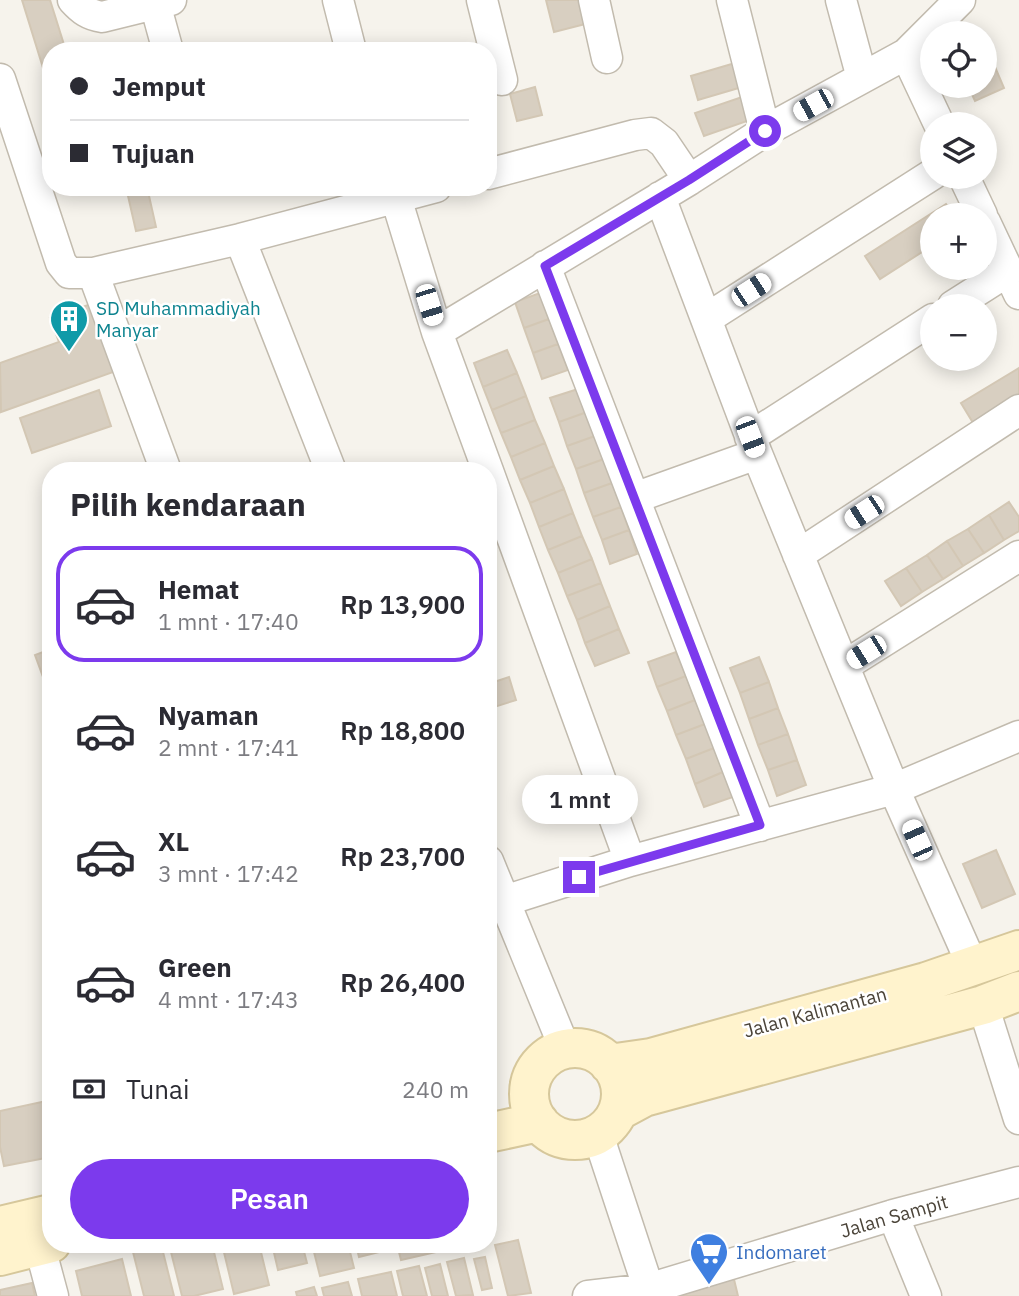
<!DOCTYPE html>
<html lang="id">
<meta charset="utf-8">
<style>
:root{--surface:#fff;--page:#f7f7f7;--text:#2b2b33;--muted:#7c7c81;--line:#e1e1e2;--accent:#7c3aed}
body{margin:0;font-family:"IBM Plex Sans",sans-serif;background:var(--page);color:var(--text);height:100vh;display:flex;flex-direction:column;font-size:26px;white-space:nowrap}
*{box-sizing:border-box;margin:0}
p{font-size:23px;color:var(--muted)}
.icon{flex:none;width:38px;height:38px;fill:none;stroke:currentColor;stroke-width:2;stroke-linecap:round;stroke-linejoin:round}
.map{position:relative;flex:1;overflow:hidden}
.details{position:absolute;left:42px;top:462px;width:455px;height:791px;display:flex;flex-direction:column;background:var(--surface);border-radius:28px;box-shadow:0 4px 18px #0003}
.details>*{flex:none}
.guide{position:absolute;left:42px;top:42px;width:455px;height:154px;border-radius:28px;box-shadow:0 4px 18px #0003;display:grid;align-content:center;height:154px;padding:0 28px;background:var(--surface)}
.tools{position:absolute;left:920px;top:21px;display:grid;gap:14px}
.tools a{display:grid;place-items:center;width:77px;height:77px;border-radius:50%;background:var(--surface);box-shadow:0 4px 18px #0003;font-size:35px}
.end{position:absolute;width:32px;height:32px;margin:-16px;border:9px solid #7c3aed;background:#fff;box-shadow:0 0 0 4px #fff}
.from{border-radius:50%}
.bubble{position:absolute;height:49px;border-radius:24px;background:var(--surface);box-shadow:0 4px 18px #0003;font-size:23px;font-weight:600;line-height:49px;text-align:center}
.car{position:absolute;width:21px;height:42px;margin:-21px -10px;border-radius:9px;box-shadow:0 0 5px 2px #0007;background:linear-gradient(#fff 24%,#345 0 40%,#fff 0 76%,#345 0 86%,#fff 0)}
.guide b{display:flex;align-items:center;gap:24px;height:66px;font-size:26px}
.guide b+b{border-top:2px solid var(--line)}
.guide i{width:18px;height:18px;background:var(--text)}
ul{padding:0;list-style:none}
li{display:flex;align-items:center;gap:21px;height:116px;margin:0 14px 10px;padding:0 14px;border:4px solid transparent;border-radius:28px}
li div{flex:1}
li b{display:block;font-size:26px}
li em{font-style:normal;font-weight:600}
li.on{border-color:var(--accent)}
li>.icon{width:63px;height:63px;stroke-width:1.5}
h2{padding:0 28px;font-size:32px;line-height:84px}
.pay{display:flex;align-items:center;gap:18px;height:77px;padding:0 28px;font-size:26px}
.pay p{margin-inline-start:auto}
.button{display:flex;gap:14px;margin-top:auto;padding:14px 28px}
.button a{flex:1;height:80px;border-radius:42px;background:var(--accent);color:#fff;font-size:28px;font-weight:600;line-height:80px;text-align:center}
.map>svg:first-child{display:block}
.building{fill:#d8cfc1;stroke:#d3c7b4;stroke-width:2}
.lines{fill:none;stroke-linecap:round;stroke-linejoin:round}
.minor-casing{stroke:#c2bbae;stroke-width:33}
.secondary-casing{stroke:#d6c79b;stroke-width:42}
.minor{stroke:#fff;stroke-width:30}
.secondary{stroke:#fff3cd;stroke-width:38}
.route{stroke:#7c3aed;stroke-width:9}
.labels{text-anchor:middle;stroke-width:5;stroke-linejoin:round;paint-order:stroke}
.culture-label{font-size:19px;fill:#0d838f;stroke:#fff;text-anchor:start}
.street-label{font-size:19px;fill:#4b4439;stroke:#fff}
.shop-label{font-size:19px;fill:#366cbe;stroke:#fff;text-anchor:start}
</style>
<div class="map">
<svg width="1019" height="1296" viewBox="0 0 1019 1296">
<rect width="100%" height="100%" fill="#f6f3ec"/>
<path class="building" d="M 22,0 L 50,0 L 66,51 L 51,51 L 51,69 L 44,71 Z
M 546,0 L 592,0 L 597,21 L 554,32 Z
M 488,40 L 488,51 L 455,51 L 454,50 Z
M 735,63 L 742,87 L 698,100 L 691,76 Z
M 995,67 L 1004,88 L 975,101 L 968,86 L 985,86 L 985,71 Z
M 535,87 L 542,115 L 517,121 L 510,94 Z
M 742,97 L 750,120 L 704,136 L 695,113 Z
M 126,187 L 147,187 L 156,227 L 136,231 Z
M 946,204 L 954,215 L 933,215 L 933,245 L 880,279 L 865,256 Z
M 540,293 L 549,319 L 524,328 L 515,302 Z
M 91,304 L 116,371 L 1,412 L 0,363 L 59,342 L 50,318 Z
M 549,319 L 558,344 L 533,353 L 524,328 Z
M 558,344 L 568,370 L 542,379 L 533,353 Z
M 507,350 L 517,373 L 483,387 L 474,363 Z
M 1019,368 L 1019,399 L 975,426 L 961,403 Z
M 517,373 L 526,396 L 492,410 L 483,387 Z
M 578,389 L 587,412 L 559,422 L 550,398 Z
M 99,390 L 111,426 L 32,453 L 20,418 Z
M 526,396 L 535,420 L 501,433 L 492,410 Z
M 587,412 L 595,436 L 567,446 L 559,422 Z
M 535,420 L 545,443 L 511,457 L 501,433 Z
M 595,436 L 604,459 L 576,469 L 567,446 Z
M 545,443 L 554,466 L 520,480 L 511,457 Z
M 604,459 L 612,483 L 584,493 L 576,469 Z
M 554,466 L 564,489 L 530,503 L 520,480 Z
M 612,483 L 621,507 L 593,517 L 584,493 Z
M 564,489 L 573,513 L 539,527 L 530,503 Z
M 1009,502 L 1019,517 L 1019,531 L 1004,540 L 989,515 Z
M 621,507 L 629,530 L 602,540 L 593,517 Z
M 573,513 L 582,536 L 548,550 L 539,527 Z
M 989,515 L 1004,540 L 984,553 L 968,529 Z
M 968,529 L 984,553 L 963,566 L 947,541 Z
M 629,530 L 637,554 L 610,564 L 602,540 Z
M 582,536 L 592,559 L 558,573 L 548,550 Z
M 947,541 L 963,566 L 943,579 L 927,555 Z
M 927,555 L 943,579 L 922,592 L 906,568 Z
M 592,559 L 601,583 L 567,596 L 558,573 Z
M 906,568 L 922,592 L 901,606 L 885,581 Z
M 601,583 L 610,606 L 577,620 L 567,596 Z
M 610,606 L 619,629 L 585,643 L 577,620 Z
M 619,629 L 629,653 L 595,666 L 585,643 Z
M 51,649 L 51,696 L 50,696 L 35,655 Z
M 676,652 L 686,676 L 657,687 L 648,662 Z
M 759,657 L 769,682 L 740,693 L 730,668 Z
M 686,676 L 695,700 L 667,711 L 657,687 Z
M 509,677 L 516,700 L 488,709 L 488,684 Z
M 769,682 L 778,708 L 749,719 L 740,693 Z
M 695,700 L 705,724 L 676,735 L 667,711 Z
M 778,708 L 788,734 L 758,745 L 749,719 Z
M 705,724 L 714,748 L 686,759 L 676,735 Z
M 788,734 L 797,760 L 768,770 L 758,745 Z
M 714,748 L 723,772 L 695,784 L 686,759 Z
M 797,760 L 806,785 L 777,796 L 768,770 Z
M 723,772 L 733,797 L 704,807 L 695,784 Z
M 996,850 L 1015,894 L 982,908 L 963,864 Z
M 51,1100 L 51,1157 L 4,1166 L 0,1147 L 0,1111 Z
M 518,1240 L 531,1293 L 508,1296 L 495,1245 Z
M 149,1244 L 161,1244 L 174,1296 L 144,1296 L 132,1248 Z
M 169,1244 L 212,1244 L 223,1289 L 194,1296 L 182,1296 Z
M 222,1244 L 259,1244 L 269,1285 L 234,1294 Z
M 272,1244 L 302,1244 L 307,1263 L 278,1270 Z
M 312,1244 L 348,1244 L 354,1268 L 320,1276 Z
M 356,1244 L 381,1244 L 383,1251 L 359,1257 Z
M 397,1244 L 434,1244 L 436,1252 L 401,1260 Z
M 485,1257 L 492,1288 L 482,1290 L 474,1259 Z
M 464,1258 L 473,1295 L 456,1296 L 447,1262 Z
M 122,1259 L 131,1296 L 82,1296 L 76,1271 Z
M 440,1264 L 448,1296 L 432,1296 L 425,1268 Z
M 419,1266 L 427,1296 L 403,1296 L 397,1271 Z
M 732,1271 L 738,1296 L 681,1296 L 680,1290 Z
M 391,1272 L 397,1296 L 362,1296 L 358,1279 Z
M 348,1282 L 352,1296 L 324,1296 L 322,1288 Z
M 32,1283 L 35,1296 L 0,1296 L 0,1290 Z
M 314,1287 L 317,1296 L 297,1296 L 296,1292 Z"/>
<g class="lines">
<defs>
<path id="minor" d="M 73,0 C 82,10 89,15 102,17 L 171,0
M 154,0 L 168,51
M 338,0 L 351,51
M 482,0 L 502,80
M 594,0 L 607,58
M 732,0 L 765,131
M 841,0 L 862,78
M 906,54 L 939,124
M 0,79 L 61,263 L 69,273 L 93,273 L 240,239 L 436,187
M 488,174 L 635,135 L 651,133 L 664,143 L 689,180
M 964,177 L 982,215
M 660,197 L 757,454 L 894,789 L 973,967
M 396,198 L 437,332 L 488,471
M 985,222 L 1019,294
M 240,239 L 331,471
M 545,266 L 760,826
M 93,273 L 166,471
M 953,306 L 1008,271
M 706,319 L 933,174
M 437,332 L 689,180 L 765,131 L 906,54 L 960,0
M 750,437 L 933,319
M 488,471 L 630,861
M 634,498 L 757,454
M 798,555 L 1019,410
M 844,666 L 1019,556
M 488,861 L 565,1049
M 488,903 L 504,901 L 630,861 L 894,789 L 1019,736
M 983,1005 L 1019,1119
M 598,1135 L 651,1296
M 893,1215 L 926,1296
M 34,1225 L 53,1296
M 588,1296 L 648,1289 L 893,1215 L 1019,1182"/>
<path id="secondary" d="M529 1094a46 46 0 1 1 92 0a46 46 0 1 1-92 0Z
M 609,1064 L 651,1058 L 926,982 L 1019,950
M 618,1111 L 644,1097 L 983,1005 L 1019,991
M 488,1133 L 539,1122
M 0,1226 L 51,1214
M 0,1256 L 51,1243"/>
</defs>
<use href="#minor" class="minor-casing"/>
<use href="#secondary" class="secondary-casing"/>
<use href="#minor" class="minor"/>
<use href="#secondary" class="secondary"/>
</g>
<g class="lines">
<path class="route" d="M 579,877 L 760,825 L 545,266 L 689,180 L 765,131"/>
</g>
<defs>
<symbol id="building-pin" viewBox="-11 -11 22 30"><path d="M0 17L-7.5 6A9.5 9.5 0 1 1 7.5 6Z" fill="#0f9aa8" stroke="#fff"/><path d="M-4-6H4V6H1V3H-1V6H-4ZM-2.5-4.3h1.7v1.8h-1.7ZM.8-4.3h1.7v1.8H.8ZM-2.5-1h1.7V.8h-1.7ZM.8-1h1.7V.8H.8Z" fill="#fff"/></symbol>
<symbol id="supermarket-pin" viewBox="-11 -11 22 30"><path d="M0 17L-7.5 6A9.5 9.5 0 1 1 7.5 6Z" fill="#3f7fe0" stroke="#fff"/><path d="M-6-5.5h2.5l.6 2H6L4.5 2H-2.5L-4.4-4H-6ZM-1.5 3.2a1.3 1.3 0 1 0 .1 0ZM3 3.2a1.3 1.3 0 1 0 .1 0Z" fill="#fff"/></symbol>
</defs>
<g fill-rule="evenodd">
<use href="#building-pin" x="47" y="297" width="44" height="60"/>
<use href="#supermarket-pin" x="687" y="1230" width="44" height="60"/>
</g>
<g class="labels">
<g class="culture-label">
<text x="96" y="315">SD Muhammadiyah<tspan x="96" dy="22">Manyar</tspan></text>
</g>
<g class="street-label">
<text transform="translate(815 1012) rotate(-15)" y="7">Jalan Kalimantan</text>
<text transform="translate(894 1216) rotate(-16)" y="7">Jalan Sampit</text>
</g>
<g class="shop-label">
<text x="736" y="1259">Indomaret</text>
</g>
</g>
</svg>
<div class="tools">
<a><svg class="icon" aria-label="locate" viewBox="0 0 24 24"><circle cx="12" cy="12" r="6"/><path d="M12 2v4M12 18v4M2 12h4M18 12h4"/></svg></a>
<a><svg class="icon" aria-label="layers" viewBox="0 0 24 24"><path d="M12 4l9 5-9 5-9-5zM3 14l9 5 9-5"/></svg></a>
<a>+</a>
<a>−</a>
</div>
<i class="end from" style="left:765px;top:131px"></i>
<i class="end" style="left:579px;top:877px"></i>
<div class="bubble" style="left:522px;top:775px;width:116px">1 mnt</div>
<i class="car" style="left:813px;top:105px;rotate:241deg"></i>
<i class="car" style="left:751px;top:290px;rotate:57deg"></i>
<i class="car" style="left:429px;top:305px;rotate:163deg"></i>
<i class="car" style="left:750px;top:437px;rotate:159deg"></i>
<i class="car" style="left:864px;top:512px;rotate:237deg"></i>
<i class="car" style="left:866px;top:652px;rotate:238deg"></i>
<i class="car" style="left:917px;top:840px;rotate:336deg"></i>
<div class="guide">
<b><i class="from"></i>Jemput</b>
<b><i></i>Tujuan</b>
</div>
<section class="details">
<h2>Pilih kendaraan</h2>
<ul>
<li class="on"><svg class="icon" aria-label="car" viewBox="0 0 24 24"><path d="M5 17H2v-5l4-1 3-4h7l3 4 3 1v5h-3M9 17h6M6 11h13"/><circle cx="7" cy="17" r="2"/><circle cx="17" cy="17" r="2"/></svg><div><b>Hemat</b><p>1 mnt · 17:40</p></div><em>Rp 13,900</em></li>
<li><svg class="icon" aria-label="car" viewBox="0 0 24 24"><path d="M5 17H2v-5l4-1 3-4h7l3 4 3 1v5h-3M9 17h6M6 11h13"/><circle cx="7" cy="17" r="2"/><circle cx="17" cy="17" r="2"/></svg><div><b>Nyaman</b><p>2 mnt · 17:41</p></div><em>Rp 18,800</em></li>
<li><svg class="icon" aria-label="car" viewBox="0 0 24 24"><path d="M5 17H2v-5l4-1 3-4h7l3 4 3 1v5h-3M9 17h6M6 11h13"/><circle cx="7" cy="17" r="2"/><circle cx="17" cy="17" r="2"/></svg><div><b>XL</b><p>3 mnt · 17:42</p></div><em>Rp 23,700</em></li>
<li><svg class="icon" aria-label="car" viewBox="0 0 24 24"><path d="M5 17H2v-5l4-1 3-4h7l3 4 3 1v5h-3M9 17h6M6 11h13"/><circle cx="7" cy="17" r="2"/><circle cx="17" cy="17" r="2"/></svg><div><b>Green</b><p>4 mnt · 17:43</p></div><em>Rp 26,400</em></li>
</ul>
<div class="pay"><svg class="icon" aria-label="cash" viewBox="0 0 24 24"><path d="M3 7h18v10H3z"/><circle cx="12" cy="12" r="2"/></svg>Tunai<p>240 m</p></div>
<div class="button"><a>Pesan</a></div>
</section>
</div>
